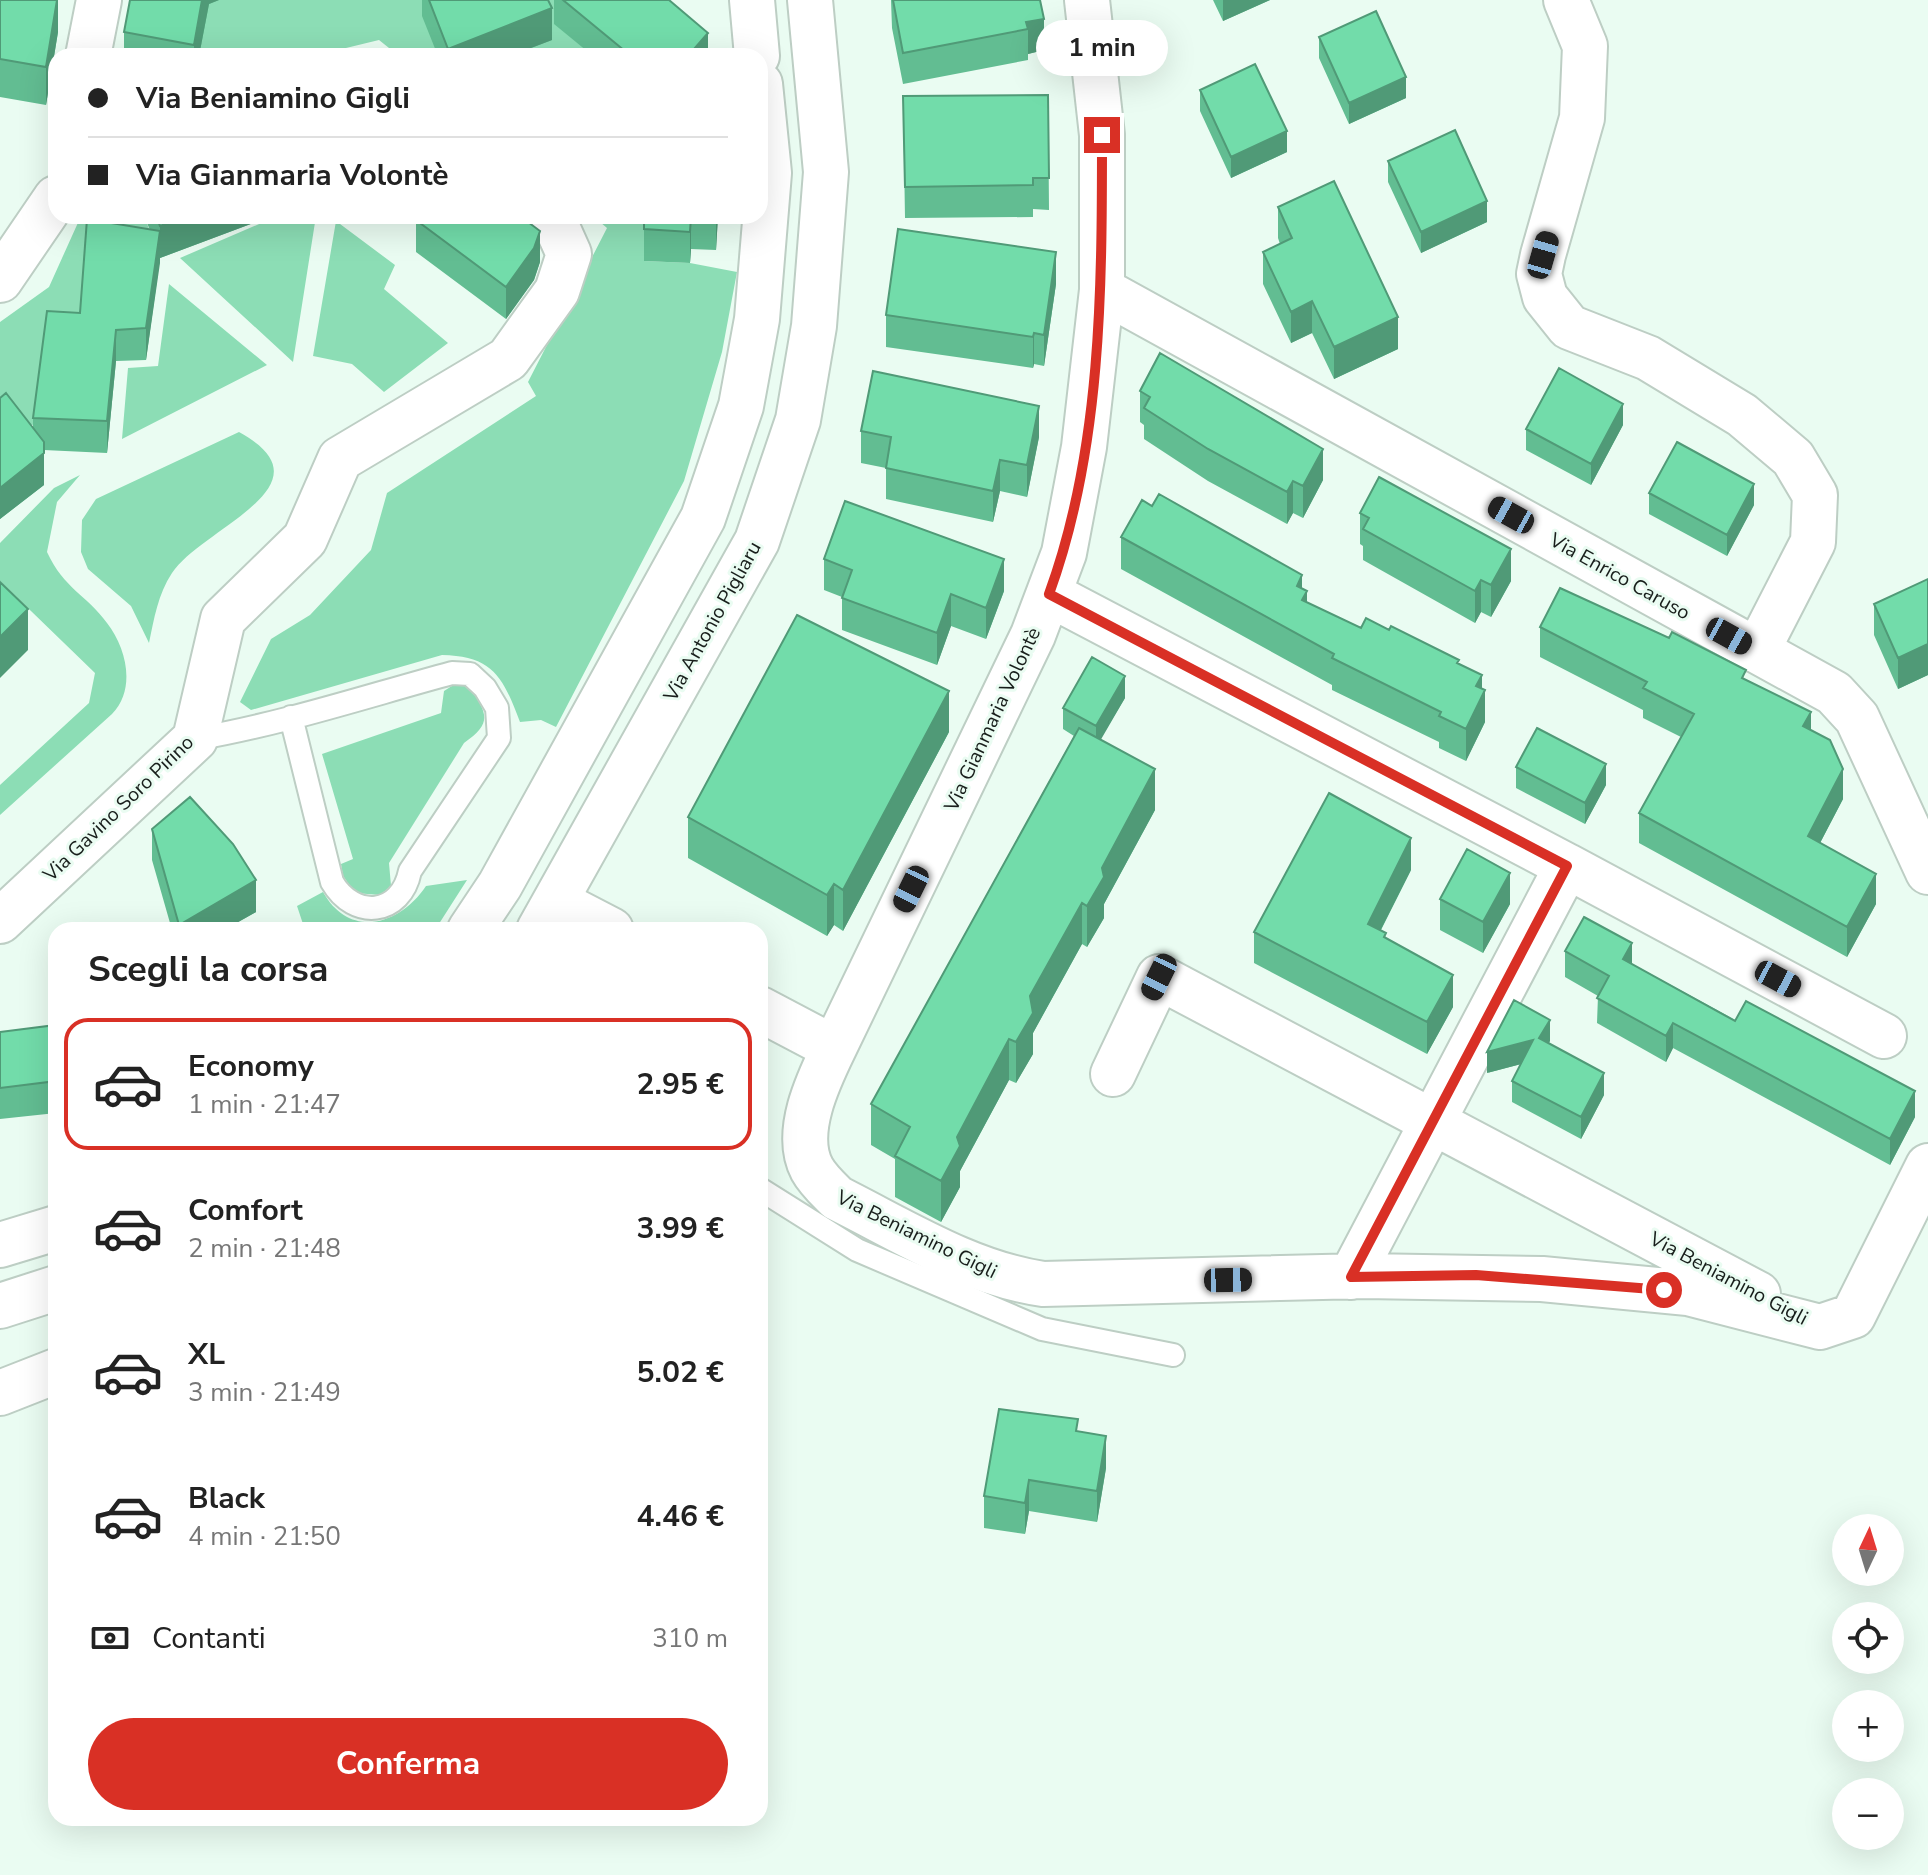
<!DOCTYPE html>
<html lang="it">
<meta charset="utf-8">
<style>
:root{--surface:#fff;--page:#f2f2f2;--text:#222;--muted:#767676;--line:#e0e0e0;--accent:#d93025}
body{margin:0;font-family:"Nunito Sans",sans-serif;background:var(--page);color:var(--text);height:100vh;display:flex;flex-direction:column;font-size:30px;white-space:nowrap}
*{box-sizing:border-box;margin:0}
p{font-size:26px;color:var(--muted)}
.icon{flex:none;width:44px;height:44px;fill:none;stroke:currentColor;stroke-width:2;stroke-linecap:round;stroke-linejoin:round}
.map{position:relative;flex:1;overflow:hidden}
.drawer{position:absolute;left:48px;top:922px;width:720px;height:904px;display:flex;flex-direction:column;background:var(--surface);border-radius:24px;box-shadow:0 8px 32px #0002}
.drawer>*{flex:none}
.top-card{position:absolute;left:48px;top:48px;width:720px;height:176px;border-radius:24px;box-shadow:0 8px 32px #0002;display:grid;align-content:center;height:176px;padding:0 40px;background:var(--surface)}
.needle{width:52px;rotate:4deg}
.fabs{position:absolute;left:1832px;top:1514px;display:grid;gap:16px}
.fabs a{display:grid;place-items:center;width:72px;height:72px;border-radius:50%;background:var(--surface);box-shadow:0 8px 32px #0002;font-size:40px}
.end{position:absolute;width:36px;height:36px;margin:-18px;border:10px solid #d93025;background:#fff;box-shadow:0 0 0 4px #fff}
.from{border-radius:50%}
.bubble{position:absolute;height:56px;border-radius:28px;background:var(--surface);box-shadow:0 8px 32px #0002;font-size:26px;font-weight:700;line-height:56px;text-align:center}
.car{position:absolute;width:24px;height:48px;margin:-24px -12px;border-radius:10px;box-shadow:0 0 6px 2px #0007;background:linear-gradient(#222 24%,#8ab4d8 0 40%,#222 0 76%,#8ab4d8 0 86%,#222 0)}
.top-card b{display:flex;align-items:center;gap:28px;height:76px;font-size:30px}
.top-card b+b{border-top:2px solid var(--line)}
.top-card i{width:20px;height:20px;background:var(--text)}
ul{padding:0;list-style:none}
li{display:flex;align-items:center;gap:24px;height:132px;margin:0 16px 12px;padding:0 24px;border:4px solid transparent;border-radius:24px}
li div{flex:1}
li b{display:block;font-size:30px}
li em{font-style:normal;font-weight:700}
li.selected{border-color:var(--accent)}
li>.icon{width:72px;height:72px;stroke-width:1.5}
h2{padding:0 40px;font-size:36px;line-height:96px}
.pay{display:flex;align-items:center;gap:20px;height:88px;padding:0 40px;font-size:30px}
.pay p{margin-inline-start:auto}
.action{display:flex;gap:16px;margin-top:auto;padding:16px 40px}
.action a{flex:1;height:92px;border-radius:48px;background:var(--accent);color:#fff;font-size:32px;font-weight:700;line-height:92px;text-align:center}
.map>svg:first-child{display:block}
.green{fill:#8cddb5}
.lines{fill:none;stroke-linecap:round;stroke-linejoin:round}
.lane-casing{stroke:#bdcec4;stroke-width:26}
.street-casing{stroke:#bdcec4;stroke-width:48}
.secondary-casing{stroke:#bdcec4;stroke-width:48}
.lane{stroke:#fff;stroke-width:22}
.street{stroke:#fff;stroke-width:44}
.secondary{stroke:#fff;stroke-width:44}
.wall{fill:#62bd92}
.shaded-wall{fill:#509a77}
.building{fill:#72dcaa;stroke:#509a77;stroke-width:2}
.route{stroke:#d93025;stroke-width:10}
.labels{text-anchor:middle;stroke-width:6;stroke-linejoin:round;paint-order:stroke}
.street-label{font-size:20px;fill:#181e1b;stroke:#eafcf2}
</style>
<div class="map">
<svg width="1928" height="1875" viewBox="0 0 1928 1875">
<rect width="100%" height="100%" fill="#eafcf2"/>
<path class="green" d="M 208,0 L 574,0 L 593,56 L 399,56 L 379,40 L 313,56 L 199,56 Z
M 81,216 L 144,216 L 153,239 L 80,345 L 36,425 L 7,424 L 0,428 L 0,322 L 49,287 Z
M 265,216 L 316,216 L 293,362 L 180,258 L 266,221 Z
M 593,216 L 646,216 L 644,261 L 690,263 L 737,272 L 722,352 L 684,481 L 556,727 L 541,720 L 520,722 C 503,677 493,656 442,655 L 251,710 L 240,702 L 271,639 L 310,615 L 371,550 L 387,493 L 536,396 L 528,382 L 607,228 Z
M 336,221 L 395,265 L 384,289 L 448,343 L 384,392 L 352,364 L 313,356 Z
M 169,284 L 267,365 L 122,439 L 128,368 L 158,366 Z
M 239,432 C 336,485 203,527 172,573 C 158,594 154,619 149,643 L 131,606 L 88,569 L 81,552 L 82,520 L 96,499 Z
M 80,475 L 57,502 L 47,552 C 64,589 87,595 107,623 C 127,649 136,689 112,714 L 0,815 L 0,785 L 89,703 L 95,673 L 0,581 L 0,543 L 54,488 Z
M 455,684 L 470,687 C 488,715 492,723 464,743 L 389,863 L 391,886 L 380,895 L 355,893 L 343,876 L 341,864 L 353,859 L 322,754 L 441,713 L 444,691 Z
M 467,880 L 435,930 L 305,930 L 297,906 L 323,892 C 350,940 400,925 426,886 Z"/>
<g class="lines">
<defs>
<path id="lane" d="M 195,739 C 282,724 367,696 452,673 L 470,674 L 485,688 L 497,708 L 499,738 L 410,871 C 401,916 354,920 332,882 L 291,717
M 760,1189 L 857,1250 L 1042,1329 L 1173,1355"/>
<path id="street" d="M 1566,0 L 1585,46 L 1582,118 L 1543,255 L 1539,274 L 1545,297 L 1569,327 L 1648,358 L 1742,415 L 1793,458 L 1815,495 L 1813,542 L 1757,651
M 88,56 L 99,0
M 0,280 L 56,198
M 1102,290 L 1834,693 L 1857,718 L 1928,872
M 1049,594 L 1567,866 L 1351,1277
M 1567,866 L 1884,1036
M 557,902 L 611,930
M 0,921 L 195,739 L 223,619 L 305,539 L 340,459 L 508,359 L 557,291 L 569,254 L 552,216
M 760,1009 L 834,1048 L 1033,635 L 1064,553 L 1084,447 L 1102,290 L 1102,135 L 1087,0
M 834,1048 C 818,1081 793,1133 812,1169 C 818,1180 828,1189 837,1198 C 903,1231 969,1273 1043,1284 L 1364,1276 L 1542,1279 L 1688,1293 L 1820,1327
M 1113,1074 L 1159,977 L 1758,1294
M 1820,1327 L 1853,1316 L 1928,1166
M 0,1393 L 56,1371"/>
<path id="secondary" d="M 752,0 L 757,56
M 470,930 L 500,885 L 703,518 L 741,406 L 757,319 L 769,173 L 760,84
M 539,930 L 757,541 L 798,420 L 814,326 L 826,172 L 810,0
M 0,1245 L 56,1228
M 0,1306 L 56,1288"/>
</defs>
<use href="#lane" class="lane-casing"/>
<use href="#street" class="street-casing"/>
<use href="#secondary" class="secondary-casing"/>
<use href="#lane" class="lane"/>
<use href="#street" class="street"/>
<use href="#secondary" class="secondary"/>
</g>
<path class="wall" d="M 0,0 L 58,0 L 58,32 L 46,105 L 0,97 Z
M 130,0 L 219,0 L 209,4 L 199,56 L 124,56 L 124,32 Z
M 422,0 L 548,0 L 552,40 L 510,56 L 438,56 L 422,16 Z
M 554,0 L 669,0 L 708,56 L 593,56 L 554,24 Z
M 891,0 L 1040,0 L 1044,50 L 1028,54 L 1028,60 L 903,84 L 892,28 Z
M 1213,0 L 1270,0 L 1223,21 Z
M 1319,37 L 1406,98 L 1349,124 L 1319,58 Z
M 1200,90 L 1287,152 L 1231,178 L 1200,111 Z
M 1048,95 L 1049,210 L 1033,209 L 1033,217 L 905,218 L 903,96 Z
M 1388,161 L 1487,222 L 1421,253 L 1388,182 Z
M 1278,207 L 1398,349 L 1334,379 L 1312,333 L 1291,343 L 1263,284 L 1263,252 L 1280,244 L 1278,238 Z
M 144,216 L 259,216 L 259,221 L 160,258 L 146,360 L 116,361 L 107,453 L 44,450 L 44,485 L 0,519 L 0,398 L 33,427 L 33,418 L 80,313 L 150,230 Z
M 416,216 L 520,216 L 540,262 L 534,280 L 506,319 L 416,252 L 416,220 L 418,218 Z
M 644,216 L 718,216 L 716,250 L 691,249 L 690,263 L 644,261 Z
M 1056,284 L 1044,366 L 1034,364 L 1033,368 L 886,347 L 886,315 Z
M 1140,391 L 1323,480 L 1303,518 L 1293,513 L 1287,524 L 1208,481 L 1144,439 L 1144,425 L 1140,422 Z
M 1623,425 L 1591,485 L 1526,450 L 1526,429 Z
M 861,431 L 1039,437 L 1027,497 L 1000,491 L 993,522 L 886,499 L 886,468 L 861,463 Z
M 1649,493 L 1754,505 L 1727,556 L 1649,514 Z
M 1360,513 L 1511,581 L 1491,617 L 1481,612 L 1475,623 L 1363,560 L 1363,546 L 1360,544 Z
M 1121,537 L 1302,588 L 1307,602 L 1361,628 L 1459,664 L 1482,688 L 1485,722 L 1466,761 L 1439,748 L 1439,742 L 1332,690 L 1332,685 L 1121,569 Z
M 824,559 L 1004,591 L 986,639 L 951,626 L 937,665 L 842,630 L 842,597 L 824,590 Z
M 1928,579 L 1928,675 L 1898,689 L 1874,635 L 1874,604 Z
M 1540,627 L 1746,680 L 1811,730 L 1843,799 L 1820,843 L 1876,904 L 1847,957 L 1639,843 L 1639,813 L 1681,737 L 1643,718 L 1643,710 L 1540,657 Z
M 1125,698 L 1100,739 L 1155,810 L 1104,904 L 1104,918 L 1087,947 L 1082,944 L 1033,1033 L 1033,1054 L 1016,1083 L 1009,1080 L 960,1171 L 960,1187 L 941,1222 L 895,1197 L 895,1159 L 871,1145 L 871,1104 L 1074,736 L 1063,729 L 1063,708 Z
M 949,732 L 843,931 L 834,925 L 827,936 L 688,858 L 688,817 Z
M 1516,767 L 1606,785 L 1585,824 L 1516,788 Z
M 152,829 L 256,912 L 224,930 L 172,930 L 152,860 Z
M 1411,870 L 1381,930 L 1386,938 L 1453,1007 L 1427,1054 L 1254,963 L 1254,932 Z
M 1440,899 L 1510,904 L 1483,953 L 1440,930 Z
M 1565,951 L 1632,964 L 1915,1117 L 1890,1165 L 1673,1048 L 1666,1062 L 1597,1023 L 1598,996 L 1565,977 Z
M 56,1025 L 56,1113 L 0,1119 L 0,1032 Z
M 1550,1041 L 1549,1043 L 1604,1095 L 1581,1139 L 1512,1102 L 1512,1081 L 1521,1064 L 1487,1073 Z
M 1078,1431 L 1106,1468 L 1097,1522 L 1029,1511 L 1025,1534 L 984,1528 L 984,1496 Z"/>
<path class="shaded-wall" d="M 57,0 L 58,0 L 58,32 L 46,105 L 46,67 Z
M 202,0 L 219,0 L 209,4 L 199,56 L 194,56 L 194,45 Z
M 1223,0 L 1270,0 L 1223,21 Z
M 552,8 L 552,40 L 510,56 L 448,56 L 448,49 Z
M 1044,19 L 1044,50 L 1028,54 L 1028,29 L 1026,22 Z
M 708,33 L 708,56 L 688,56 Z
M 1406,77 L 1406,98 L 1349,124 L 1349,103 Z
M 1287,131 L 1287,152 L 1231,178 L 1231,157 Z
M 1487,201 L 1487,222 L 1421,253 L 1421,232 Z
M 188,216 L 259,216 L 259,221 L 160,258 L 160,226 Z
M 716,216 L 718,216 L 716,250 Z
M 691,217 L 691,249 L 690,263 L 690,232 Z
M 160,231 L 160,263 L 146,360 L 146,328 Z
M 540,231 L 540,262 L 534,280 L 506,319 L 506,287 Z
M 1056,252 L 1056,284 L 1044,366 L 1044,335 Z
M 1312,301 L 1312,333 L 1291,343 L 1291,312 Z
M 1398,317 L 1398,349 L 1334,379 L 1334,347 Z
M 116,330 L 116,361 L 107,453 L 107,421 Z
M 1034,333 L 1034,364 L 1033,368 L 1033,337 Z
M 1623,404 L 1623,425 L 1591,485 L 1591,464 Z
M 1039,406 L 1039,437 L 1027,497 L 1027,465 Z
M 1323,449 L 1323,480 L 1303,518 L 1303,486 Z
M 44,453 L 44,485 L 0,519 L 0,488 Z
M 1000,460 L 1000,491 L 993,522 L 993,491 Z
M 1293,481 L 1293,513 L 1287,524 L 1287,492 Z
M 1754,484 L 1754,505 L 1727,556 L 1727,535 Z
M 1511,549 L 1511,581 L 1491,617 L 1491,585 Z
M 1004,559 L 1004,591 L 986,639 L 986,608 Z
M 1302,575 L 1302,600 L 1307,591 L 1307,622 L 1297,586 Z
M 1481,580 L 1481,612 L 1475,623 L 1475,591 Z
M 951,594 L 951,626 L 937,665 L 937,633 Z
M 28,609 L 28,650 L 0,678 L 0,637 Z
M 1928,644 L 1928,675 L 1898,689 L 1898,658 Z
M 1482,675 L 1482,698 L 1485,690 L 1485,722 L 1466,761 L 1466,729 L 1476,686 Z
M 1125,676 L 1125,698 L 1096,748 L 1096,726 Z
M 949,691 L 949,732 L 843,931 L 843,890 Z
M 1811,712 L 1811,742 L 1803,726 Z
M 1606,764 L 1606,785 L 1585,824 L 1585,803 Z
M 1155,769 L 1155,810 L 1104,904 L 1104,918 L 1087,947 L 1087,906 L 1102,868 Z
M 1843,769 L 1843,799 L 1808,866 L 1808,836 Z
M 1411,838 L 1411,870 L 1368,955 L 1368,924 Z
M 1510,873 L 1510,904 L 1483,953 L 1483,922 Z
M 1876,874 L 1876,904 L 1847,957 L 1847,927 Z
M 256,880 L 256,912 L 224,930 L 179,930 L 179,925 Z
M 834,884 L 834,925 L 827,936 L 827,895 Z
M 1082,903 L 1082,944 L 1033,1033 L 1033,1054 L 1016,1083 L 1016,1042 L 1030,996 Z
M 1632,943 L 1632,968 L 1623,959 Z
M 1453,975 L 1453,1007 L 1427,1054 L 1427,1022 Z
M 1550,1020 L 1550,1041 L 1539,1059 L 1539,1038 Z
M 1673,1023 L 1673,1048 L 1666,1062 L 1666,1036 Z
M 1009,1039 L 1009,1080 L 960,1171 L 960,1187 L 941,1222 L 941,1181 L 957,1137 Z
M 1533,1040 L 1533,1061 L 1487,1073 L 1487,1052 Z
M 1604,1073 L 1604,1095 L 1581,1139 L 1581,1117 Z
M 1915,1091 L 1915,1117 L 1890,1165 L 1890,1139 Z
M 1106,1436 L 1106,1468 L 1097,1522 L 1097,1491 Z
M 1029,1480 L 1029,1511 L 1025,1534 L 1025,1503 Z"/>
<path class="building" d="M 0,0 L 57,0 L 46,67 L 0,59 Z
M 130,0 L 202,0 L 194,45 L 124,32 Z
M 429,0 L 548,0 L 552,8 L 448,49 Z
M 563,0 L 669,0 L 708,33 L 688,56 L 631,56 Z
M 893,0 L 1040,0 L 1044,19 L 1026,22 L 1028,29 L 903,53 Z
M 1376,11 L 1406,77 L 1349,103 L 1319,37 Z
M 1255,64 L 1287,131 L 1231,157 L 1200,90 Z
M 1048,95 L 1049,178 L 1033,178 L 1033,185 L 905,187 L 903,96 Z
M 1455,130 L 1487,201 L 1421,232 L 1388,161 Z
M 1334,181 L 1398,317 L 1334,347 L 1312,301 L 1291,312 L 1263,252 L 1292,238 L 1278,207 Z
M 156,216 L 188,216 L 160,226 Z
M 419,216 L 520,216 L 540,231 L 534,248 L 506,287 L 416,220 Z
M 644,216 L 716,216 L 716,219 L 691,217 L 690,232 L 644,229 Z
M 87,219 L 160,231 L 146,328 L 116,330 L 107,421 L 33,418 L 47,311 L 80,313 Z
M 898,229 L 1056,252 L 1044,335 L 1034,333 L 1033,337 L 886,315 Z
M 1160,353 L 1323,449 L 1303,486 L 1293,481 L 1287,492 L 1208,449 L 1144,408 L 1150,397 L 1140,391 Z
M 1559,368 L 1623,404 L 1591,464 L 1526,429 Z
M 873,371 L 1039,406 L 1027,465 L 1000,460 L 993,491 L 886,468 L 891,437 L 861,431 Z
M 6,393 L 44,442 L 44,453 L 0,488 L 0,398 Z
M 1677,442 L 1754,484 L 1727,535 L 1649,493 Z
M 1379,477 L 1511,549 L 1491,585 L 1481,580 L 1475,591 L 1363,529 L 1369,518 L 1360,513 Z
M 1159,494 L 1302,575 L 1297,586 L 1307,591 L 1302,600 L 1361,628 L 1366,618 L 1389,630 L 1391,626 L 1459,660 L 1457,663 L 1482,675 L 1476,686 L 1485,690 L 1466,729 L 1439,716 L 1441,712 L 1332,658 L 1334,654 L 1121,537 L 1142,500 L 1152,506 Z
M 845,501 L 1004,559 L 986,608 L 951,594 L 937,633 L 842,598 L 852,570 L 824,559 Z
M 1928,579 L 1928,644 L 1898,658 L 1874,604 Z
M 0,582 L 28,609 L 0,637 Z
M 1560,588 L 1669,638 L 1672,632 L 1746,670 L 1742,678 L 1811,712 L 1803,726 L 1830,740 L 1843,769 L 1808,836 L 1876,874 L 1847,927 L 1639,813 L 1694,714 L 1643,688 L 1647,682 L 1540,627 Z
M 797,615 L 949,691 L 843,890 L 834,884 L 827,895 L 688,817 Z
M 1092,657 L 1125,676 L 1096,726 L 1063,708 Z
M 1079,728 L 1155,769 L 1102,868 L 1104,877 L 1087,906 L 1082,903 L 1030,996 L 1033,1013 L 1016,1042 L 1009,1039 L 957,1137 L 960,1146 L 941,1181 L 895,1156 L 910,1127 L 871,1104 Z
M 1537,728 L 1606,764 L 1585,803 L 1516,767 Z
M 1329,793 L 1411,838 L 1368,924 L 1386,933 L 1384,937 L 1453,975 L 1427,1022 L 1254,932 Z
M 190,797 L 233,844 L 256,880 L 179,925 L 152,829 Z
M 1467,849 L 1510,873 L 1483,922 L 1440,899 Z
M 1584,917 L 1632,943 L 1623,959 L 1735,1021 L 1746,1001 L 1915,1091 L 1890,1139 L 1673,1023 L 1666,1036 L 1597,998 L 1609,976 L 1565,951 Z
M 1514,1000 L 1550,1020 L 1539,1038 L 1604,1073 L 1581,1117 L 1512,1081 L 1533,1040 L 1487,1052 Z
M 56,1025 L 56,1081 L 0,1088 L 0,1032 Z
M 999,1409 L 1078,1419 L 1076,1431 L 1106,1436 L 1097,1491 L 1029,1480 L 1025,1503 L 984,1496 Z"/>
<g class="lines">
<path class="route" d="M 1102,135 C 1102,287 1102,449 1049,594 L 1567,866 L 1351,1277 L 1476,1275 L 1664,1290"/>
</g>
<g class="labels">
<g class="street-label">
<text transform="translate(1620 576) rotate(29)" y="7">Via Enrico Caruso</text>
<text transform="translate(712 621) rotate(-61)" y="7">Via Antonio Pigliaru</text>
<text transform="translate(992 719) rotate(-65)" y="7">Via Gianmaria Volontè</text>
<text transform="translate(118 808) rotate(-44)" y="7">Via Gavino Soro Pirino</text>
<text transform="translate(917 1234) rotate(26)" y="7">Via Beniamino Gigli</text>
<text transform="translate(1729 1278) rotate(28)" y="7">Via Beniamino Gigli</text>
</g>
</g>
</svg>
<div class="fabs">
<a><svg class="needle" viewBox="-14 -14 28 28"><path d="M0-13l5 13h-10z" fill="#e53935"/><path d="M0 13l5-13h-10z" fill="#767676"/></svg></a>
<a><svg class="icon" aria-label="locate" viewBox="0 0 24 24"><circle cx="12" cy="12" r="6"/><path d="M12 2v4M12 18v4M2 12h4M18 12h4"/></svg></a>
<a>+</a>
<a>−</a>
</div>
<i class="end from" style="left:1664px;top:1290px"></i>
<i class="end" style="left:1102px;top:135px"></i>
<div class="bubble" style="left:1036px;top:20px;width:132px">1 min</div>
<i class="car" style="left:1543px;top:255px;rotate:16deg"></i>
<i class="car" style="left:1511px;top:515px;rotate:299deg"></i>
<i class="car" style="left:1729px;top:636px;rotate:119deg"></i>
<i class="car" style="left:911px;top:889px;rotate:206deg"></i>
<i class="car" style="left:1159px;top:977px;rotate:206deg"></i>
<i class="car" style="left:1778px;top:979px;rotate:118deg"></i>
<i class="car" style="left:1228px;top:1280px;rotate:89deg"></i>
<div class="top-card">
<b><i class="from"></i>Via Beniamino Gigli</b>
<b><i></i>Via Gianmaria Volontè</b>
</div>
<section class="drawer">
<h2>Scegli la corsa</h2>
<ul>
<li class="selected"><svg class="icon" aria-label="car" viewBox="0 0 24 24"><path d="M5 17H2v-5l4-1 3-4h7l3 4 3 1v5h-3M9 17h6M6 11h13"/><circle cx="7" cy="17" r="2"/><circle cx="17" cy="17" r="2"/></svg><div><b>Economy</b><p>1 min · 21:47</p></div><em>2.95 €</em></li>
<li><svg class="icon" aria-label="car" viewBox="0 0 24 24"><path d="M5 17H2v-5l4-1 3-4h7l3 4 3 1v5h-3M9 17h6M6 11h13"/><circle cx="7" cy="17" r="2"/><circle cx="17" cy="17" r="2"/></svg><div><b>Comfort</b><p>2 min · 21:48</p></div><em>3.99 €</em></li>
<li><svg class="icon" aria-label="car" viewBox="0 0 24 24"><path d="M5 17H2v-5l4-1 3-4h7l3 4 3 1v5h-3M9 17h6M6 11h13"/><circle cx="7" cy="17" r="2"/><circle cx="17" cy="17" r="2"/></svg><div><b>XL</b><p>3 min · 21:49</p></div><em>5.02 €</em></li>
<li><svg class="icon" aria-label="car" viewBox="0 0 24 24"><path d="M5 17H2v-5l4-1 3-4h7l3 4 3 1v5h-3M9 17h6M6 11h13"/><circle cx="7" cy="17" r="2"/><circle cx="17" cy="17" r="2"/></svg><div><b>Black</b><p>4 min · 21:50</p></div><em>4.46 €</em></li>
</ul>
<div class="pay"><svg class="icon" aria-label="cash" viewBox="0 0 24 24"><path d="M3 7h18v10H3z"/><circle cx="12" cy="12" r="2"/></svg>Contanti<p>310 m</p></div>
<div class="action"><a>Conferma</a></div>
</section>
</div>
